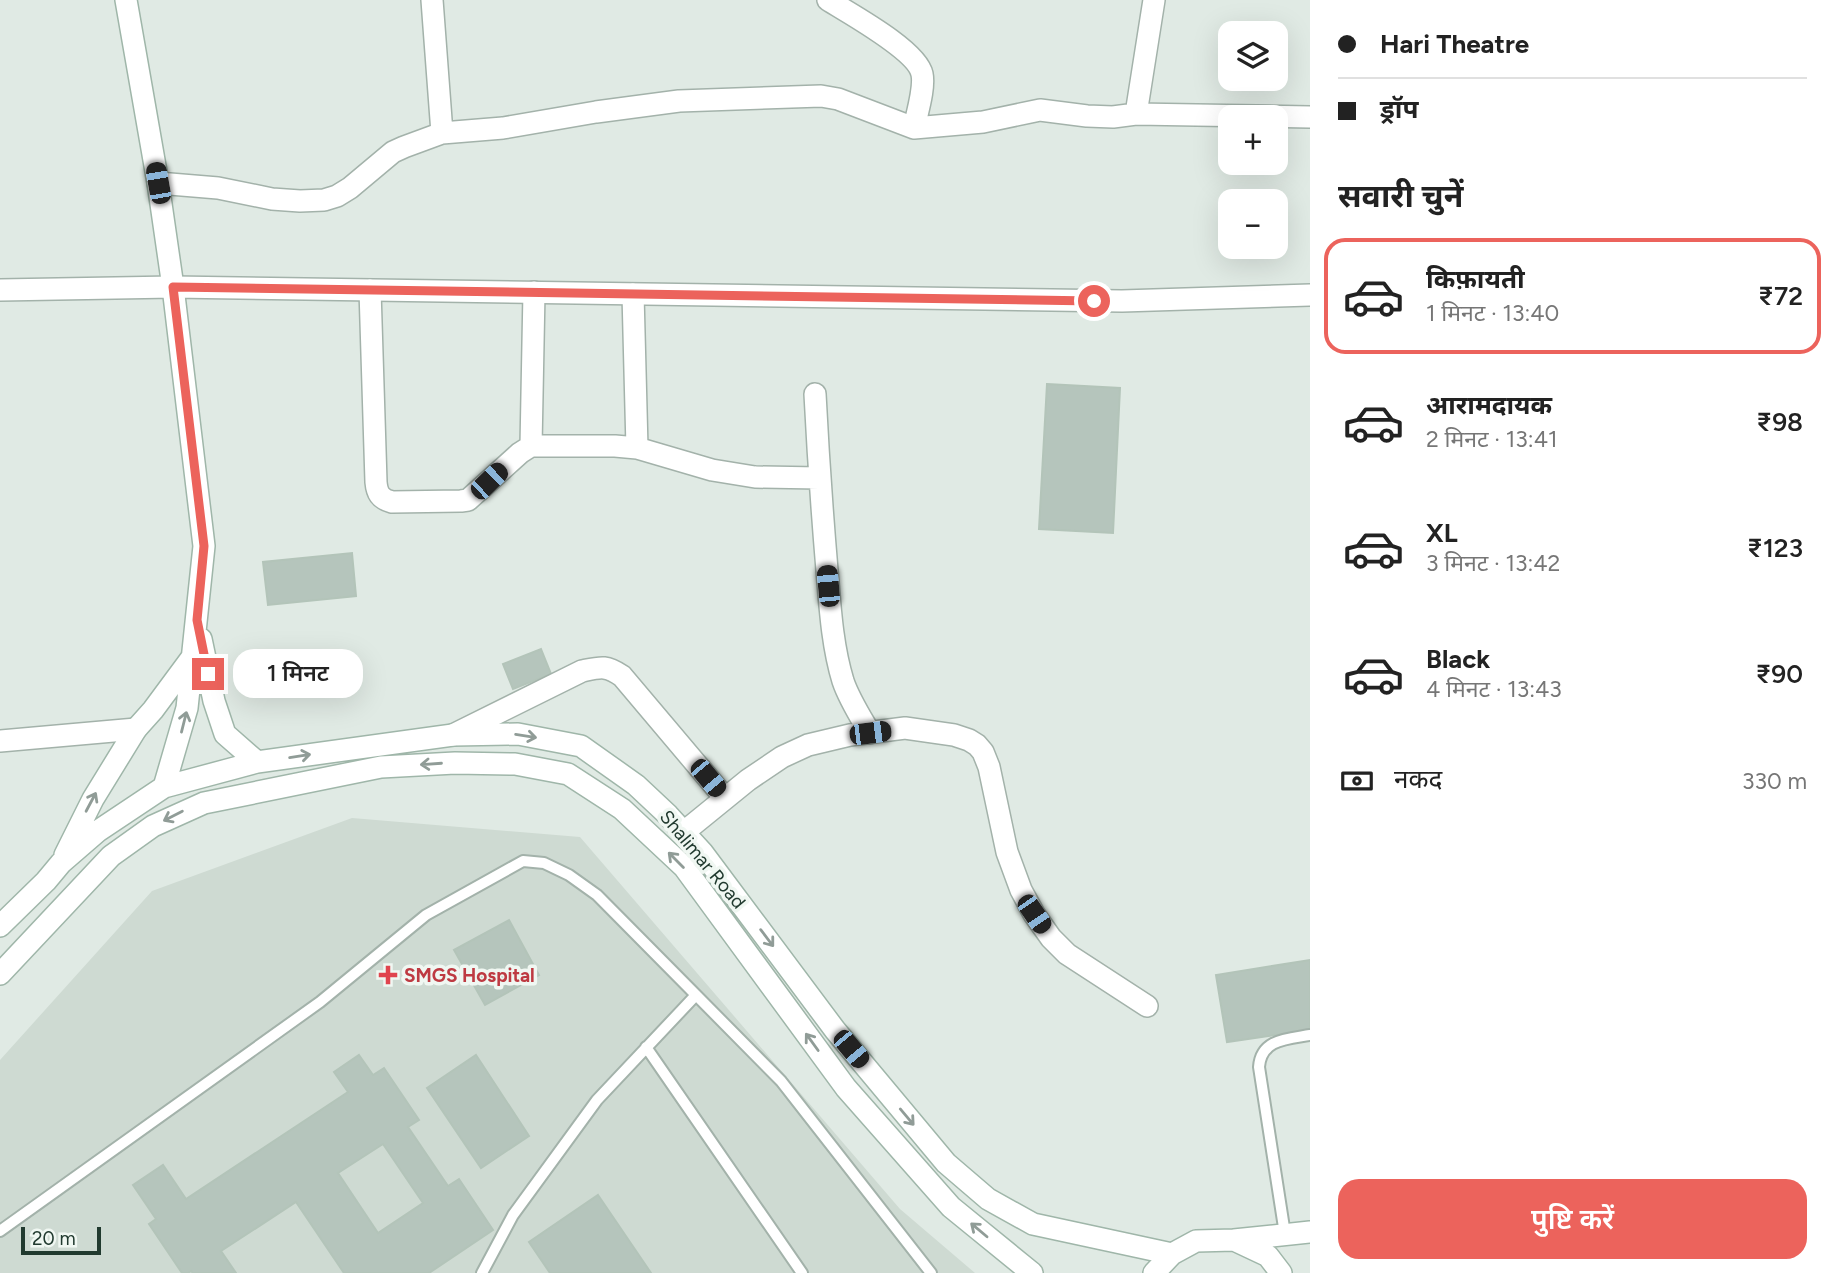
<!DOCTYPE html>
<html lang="hi">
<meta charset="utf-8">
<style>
:root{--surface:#fff;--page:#f6f6f6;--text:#222;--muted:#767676;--line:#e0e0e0;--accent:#ec635c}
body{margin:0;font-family:Figtree,"Noto Sans Devanagari",sans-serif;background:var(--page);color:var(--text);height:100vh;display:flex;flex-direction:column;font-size:26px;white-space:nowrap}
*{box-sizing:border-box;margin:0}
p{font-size:23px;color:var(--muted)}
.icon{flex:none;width:38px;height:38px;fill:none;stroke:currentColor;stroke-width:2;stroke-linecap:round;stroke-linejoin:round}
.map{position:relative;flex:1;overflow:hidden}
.details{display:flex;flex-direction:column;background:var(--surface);width:525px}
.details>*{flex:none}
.top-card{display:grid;align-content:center;height:154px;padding:0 28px;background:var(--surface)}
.controls{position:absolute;left:1218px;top:21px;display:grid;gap:14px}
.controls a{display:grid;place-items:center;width:70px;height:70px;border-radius:14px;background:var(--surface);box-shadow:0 7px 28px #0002;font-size:35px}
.scale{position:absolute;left:21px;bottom:18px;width:80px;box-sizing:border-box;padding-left:7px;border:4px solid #213a2f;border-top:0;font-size:19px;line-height:24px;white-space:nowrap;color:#213a2f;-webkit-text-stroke:5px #f0f7f2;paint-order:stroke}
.end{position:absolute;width:32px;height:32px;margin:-16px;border:9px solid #ec635c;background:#fff;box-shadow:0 0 0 4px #fff}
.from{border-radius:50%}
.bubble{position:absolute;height:49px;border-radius:21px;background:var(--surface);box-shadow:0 7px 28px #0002;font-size:23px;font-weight:600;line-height:49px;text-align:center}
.car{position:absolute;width:21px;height:42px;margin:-21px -10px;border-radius:9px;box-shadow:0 0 5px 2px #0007;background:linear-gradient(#222 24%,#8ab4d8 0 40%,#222 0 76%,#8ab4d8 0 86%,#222 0)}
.top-card b{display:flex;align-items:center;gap:24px;height:66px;font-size:26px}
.top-card b+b{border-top:2px solid var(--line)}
.top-card i{width:18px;height:18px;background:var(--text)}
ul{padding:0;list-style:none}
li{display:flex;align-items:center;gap:21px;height:116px;margin:0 14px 10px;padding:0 14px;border:4px solid transparent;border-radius:21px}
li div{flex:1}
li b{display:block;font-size:26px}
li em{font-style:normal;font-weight:600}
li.selected{border-color:var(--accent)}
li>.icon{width:63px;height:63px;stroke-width:1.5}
h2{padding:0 28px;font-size:32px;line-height:84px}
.pay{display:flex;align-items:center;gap:18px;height:77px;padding:0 28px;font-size:26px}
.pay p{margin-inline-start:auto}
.action{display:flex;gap:14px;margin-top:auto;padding:14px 28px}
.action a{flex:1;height:80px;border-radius:21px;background:var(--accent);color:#fff;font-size:28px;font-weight:600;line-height:80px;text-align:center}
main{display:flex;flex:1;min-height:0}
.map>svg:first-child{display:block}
.built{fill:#cedad2}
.building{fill:#b5c5bc;stroke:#b3c4b9;stroke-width:2;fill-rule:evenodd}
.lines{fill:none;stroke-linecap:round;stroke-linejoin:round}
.service-casing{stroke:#a3b2aa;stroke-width:14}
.minor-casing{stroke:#a3b2aa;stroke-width:24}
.tertiary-casing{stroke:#a3b2aa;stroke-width:24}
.secondary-casing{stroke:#9fb6a9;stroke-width:24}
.service{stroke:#fff;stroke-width:10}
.minor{stroke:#fff;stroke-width:21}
.tertiary{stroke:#fff;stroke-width:21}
.secondary{stroke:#fff;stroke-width:21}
.oneway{stroke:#909c97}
.route{stroke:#ec635c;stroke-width:9}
.health-dot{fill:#e0444e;stroke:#f0f7f2;stroke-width:2.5}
.labels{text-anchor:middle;stroke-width:7;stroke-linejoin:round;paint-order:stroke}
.street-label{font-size:19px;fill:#213a2f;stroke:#f0f7f2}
.health-label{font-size:19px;font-weight:bold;fill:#be3a42;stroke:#f0f7f2;text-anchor:start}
</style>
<main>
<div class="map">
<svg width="1310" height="1273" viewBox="0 0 1310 1273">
<rect width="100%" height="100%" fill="#e0eae4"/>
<path class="built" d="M 352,818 L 580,837 L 900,1209 L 975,1273 L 0,1273 L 0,1060 L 152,891 Z"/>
<path class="building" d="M 1047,384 L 1120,388 L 1113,533 L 1039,529 Z
M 352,553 L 356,596 L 268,605 L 263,562 Z
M 541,649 L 551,674 L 513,689 L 503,664 Z
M 509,920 L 539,975 L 485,1005 L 454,950 Z
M 1310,960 L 1310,1030 L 1227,1042 L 1216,975 Z
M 359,1055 L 373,1075 L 384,1068 L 419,1120 L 408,1127 L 448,1186 L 459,1179 L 493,1230 L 429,1273 L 344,1273 L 296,1202 L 221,1251 L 236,1273 L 193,1273 L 191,1271 L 188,1273 L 182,1273 L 149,1224 L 156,1219 L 133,1185 L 163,1165 L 186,1199 L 348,1092 L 334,1072 ZM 383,1144 L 423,1203 L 378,1233 L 338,1173 Z
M 476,1055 L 529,1136 L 481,1168 L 427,1088 Z
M 598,1195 L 651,1273 L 550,1273 L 529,1242 Z"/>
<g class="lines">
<defs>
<path id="service" d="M 646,1047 L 802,1273
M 0,1231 L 320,1002 L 426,915 L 523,861 L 544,863 L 569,875 L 597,895 L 696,995 L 781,1081 L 931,1273
M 1285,1234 L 1259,1067 C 1261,1039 1287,1039 1310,1035
M 482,1273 L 513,1215 L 597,1100 L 696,995"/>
<path id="minor" d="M 432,0 L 442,133
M 828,0 C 850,14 917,50 922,74 C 925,88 917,113 914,128
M 1136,114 L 1154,0
M 158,183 L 218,188 L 272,199 L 300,201 L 324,200 L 337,196 L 350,188 L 393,152 L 404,147 L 442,133 L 503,128 L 596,112 L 679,101 L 821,96 L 838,99 L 914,128 L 983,122 L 1040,110 L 1087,116 L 1113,117 L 1136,114 L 1310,117
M 370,290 L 376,482 C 377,493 380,499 392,502 L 461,501 L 468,500 L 520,453 L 531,446 L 615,446 L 637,448 L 712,470 L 755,477 L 819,478
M 633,294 L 637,448
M 815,394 C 818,453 822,511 827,570 C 830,606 832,645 843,681 C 849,699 860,716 870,733
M 531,446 L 534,292
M 453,735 L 582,671 C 601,667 606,665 622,676 L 725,798
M 0,741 L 136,729
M 684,832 L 748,780 L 782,757 L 808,745 L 850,735 L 905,728 L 954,735 L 969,740 L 977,745 L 983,752 L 989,767 L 1007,852 L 1021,890 L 1034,914 L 1051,938 L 1067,954 L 1147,1006"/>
<path id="tertiary" d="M 0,290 L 173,287 L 1122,301 L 1310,295"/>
<path id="secondary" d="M 126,0 L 158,183 L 173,287 L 204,546 L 187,708 L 164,787
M 201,639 L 214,701 L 225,734 L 257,762
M 65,855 L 93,799 L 136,729 L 153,710 L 193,656
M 0,926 L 46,881 L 61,863 L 98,831 L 164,787 L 257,762 L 453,735 L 518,734 L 581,746 L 636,785 L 668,815 L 702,852 L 835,1030 L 946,1163 L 988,1199 L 1033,1224 L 1172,1254
M 0,974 L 111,856 L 153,826 L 204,803 L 381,767 L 455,763 L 515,764 L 568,774 L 622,809 L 684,867 L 846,1088 L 951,1207 L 1032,1273
M 1234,1240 L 1310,1232
M 1154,1273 L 1172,1254 L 1196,1241 L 1234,1240 L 1268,1256 L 1281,1273"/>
</defs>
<use href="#service" class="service-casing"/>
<use href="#minor" class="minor-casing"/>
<use href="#tertiary" class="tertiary-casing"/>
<use href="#secondary" class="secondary-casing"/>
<use href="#service" class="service"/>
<use href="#minor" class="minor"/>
<use href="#tertiary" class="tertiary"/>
<use href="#secondary" class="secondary"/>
</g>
<defs><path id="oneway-shaft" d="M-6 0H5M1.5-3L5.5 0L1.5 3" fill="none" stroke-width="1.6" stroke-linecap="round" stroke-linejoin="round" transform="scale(1.75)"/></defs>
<g class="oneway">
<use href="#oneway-shaft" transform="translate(184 722) rotate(-76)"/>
<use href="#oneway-shaft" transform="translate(526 736) rotate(9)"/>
<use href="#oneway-shaft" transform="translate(300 756) rotate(-9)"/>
<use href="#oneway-shaft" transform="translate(431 764) rotate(176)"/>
<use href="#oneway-shaft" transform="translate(91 802) rotate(-62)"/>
<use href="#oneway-shaft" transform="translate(173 816) rotate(153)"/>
<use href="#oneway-shaft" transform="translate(676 860) rotate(-135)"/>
<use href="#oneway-shaft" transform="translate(767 938) rotate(53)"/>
<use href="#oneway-shaft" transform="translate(812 1042) rotate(-126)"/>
<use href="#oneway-shaft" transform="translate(907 1117) rotate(50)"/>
<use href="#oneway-shaft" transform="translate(979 1230) rotate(-140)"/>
</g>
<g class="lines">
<path class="route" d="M 208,674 L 197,620 L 204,546 L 173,287 L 1094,301"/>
</g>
<path class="health-dot" d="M384.5 964.5h7v7h7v7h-7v7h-7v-7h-7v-7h7z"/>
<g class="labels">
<g class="street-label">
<text transform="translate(703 859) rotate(50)" y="7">Shalimar Road</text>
</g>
<g class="health-label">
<text x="404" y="982">SMGS Hospital</text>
</g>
</g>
</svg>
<div class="controls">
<a><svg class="icon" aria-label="layers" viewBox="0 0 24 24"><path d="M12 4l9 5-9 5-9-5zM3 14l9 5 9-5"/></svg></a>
<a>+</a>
<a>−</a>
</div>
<div class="scale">20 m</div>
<i class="end from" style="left:1094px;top:301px"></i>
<i class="end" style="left:208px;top:674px"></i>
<div class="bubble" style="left:233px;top:649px;width:130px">1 मिनट</div>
<i class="car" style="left:158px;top:183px;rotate:350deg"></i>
<i class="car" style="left:489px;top:481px;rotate:46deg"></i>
<i class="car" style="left:828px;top:586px;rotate:355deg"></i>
<i class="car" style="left:870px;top:733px;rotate:83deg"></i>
<i class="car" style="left:708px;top:778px;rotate:140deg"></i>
<i class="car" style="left:1034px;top:914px;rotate:146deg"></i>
<i class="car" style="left:851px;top:1049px;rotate:140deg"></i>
</div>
<section class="details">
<div class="top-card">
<b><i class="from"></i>Hari Theatre</b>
<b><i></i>ड्रॉप</b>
</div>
<h2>सवारी चुनें</h2>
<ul>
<li class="selected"><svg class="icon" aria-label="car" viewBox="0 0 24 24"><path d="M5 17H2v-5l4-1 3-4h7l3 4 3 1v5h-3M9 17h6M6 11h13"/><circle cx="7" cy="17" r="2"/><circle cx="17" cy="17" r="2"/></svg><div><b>किफ़ायती</b><p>1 मिनट · 13:40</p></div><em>₹72</em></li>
<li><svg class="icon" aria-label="car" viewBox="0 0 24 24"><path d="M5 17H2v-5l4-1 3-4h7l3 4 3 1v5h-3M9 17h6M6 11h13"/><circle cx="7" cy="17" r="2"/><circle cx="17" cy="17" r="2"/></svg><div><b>आरामदायक</b><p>2 मिनट · 13:41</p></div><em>₹98</em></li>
<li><svg class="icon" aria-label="car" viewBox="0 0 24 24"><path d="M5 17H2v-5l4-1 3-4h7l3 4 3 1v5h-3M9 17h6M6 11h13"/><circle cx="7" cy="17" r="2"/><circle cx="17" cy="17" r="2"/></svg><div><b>XL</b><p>3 मिनट · 13:42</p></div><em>₹123</em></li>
<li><svg class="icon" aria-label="car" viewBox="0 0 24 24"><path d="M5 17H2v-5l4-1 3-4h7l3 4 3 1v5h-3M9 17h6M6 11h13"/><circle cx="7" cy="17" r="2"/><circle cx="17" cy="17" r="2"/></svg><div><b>Black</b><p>4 मिनट · 13:43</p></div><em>₹90</em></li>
</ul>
<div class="pay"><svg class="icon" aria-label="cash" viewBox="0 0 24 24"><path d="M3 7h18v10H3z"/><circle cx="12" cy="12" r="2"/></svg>नकद<p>330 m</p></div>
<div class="action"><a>पुष्टि करें</a></div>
</section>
</main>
